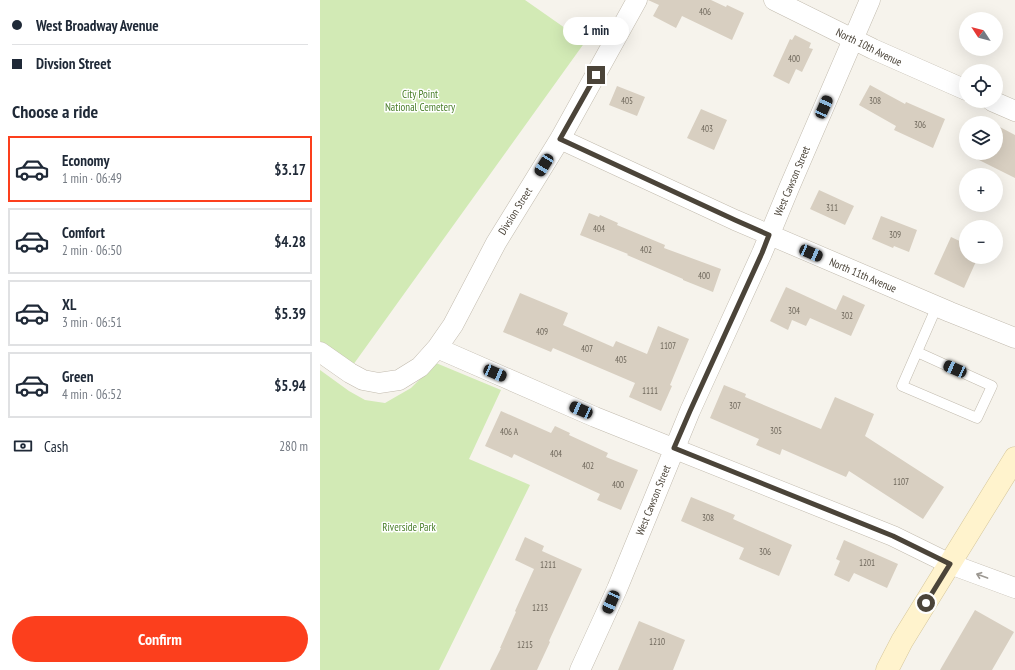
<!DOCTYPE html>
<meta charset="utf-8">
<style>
:root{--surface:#fff;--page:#f6f6f7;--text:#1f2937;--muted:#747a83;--line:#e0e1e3;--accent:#fc3f1d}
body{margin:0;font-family:"PT Sans Narrow",sans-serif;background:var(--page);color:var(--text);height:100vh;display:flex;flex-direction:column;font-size:15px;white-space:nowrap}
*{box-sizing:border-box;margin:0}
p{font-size:13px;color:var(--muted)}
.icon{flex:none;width:22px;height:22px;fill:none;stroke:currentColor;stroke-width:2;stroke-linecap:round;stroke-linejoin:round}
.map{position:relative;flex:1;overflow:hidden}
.side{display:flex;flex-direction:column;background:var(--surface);width:320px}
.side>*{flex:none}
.guide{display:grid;align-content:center;height:88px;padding:0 12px;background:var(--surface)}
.needle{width:26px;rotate:306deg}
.fabs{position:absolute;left:639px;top:12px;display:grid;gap:8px}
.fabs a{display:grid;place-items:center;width:44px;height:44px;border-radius:50%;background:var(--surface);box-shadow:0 4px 16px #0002;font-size:20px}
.end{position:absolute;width:18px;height:18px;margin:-9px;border:5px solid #4b4439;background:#fff;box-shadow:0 0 0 2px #fff}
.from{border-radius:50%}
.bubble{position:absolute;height:28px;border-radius:14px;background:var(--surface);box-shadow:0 4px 16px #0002;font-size:13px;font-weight:700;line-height:28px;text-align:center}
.car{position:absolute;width:12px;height:24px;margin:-12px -6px;border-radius:5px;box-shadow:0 0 3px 1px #0007;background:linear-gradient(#222 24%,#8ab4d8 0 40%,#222 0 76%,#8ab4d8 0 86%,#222 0)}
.guide b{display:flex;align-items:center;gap:14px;height:38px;font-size:15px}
.guide b+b{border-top:1px solid var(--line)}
.guide i{width:10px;height:10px;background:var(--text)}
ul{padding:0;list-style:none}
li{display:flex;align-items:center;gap:12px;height:66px;margin:0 8px 6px;padding:0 4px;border:2px solid var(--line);border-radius:0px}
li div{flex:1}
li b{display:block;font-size:15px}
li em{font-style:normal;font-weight:700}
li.on{border-color:var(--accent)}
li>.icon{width:36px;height:36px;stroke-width:1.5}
h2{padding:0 12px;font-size:18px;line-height:48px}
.pay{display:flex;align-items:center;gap:10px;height:44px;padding:0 12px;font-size:15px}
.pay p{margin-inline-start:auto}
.cta{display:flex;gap:8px;margin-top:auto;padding:8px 12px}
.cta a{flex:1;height:46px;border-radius:24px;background:var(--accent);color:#fff;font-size:16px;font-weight:700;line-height:46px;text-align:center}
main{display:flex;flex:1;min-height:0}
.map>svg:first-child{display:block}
.green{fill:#d2eab5}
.building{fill:#d8cfc1}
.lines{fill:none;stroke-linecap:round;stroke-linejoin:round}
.service-casing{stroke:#c2bbae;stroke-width:11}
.minor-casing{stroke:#c2bbae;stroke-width:21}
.secondary-casing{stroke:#d6c79b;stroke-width:23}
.service{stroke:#fff;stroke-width:10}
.minor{stroke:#fff;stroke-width:20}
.secondary{stroke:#fff3cd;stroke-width:22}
.oneway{stroke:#9c9892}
.route{stroke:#4b4439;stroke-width:5}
.labels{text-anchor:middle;stroke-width:3;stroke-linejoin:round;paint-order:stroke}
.number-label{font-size:9px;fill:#6e675b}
.street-label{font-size:11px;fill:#4b4439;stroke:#fff}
.park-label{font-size:11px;fill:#4a7f2a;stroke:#fff}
</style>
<main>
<section class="side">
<div class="guide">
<b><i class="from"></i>West Broadway Avenue</b>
<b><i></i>Divsion Street</b>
</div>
<h2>Choose a ride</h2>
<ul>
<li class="on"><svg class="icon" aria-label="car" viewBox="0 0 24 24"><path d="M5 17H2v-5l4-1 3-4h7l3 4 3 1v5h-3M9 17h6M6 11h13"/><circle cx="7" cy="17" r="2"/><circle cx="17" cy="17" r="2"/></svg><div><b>Economy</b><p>1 min · 06:49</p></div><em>$3.17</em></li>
<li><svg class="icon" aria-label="car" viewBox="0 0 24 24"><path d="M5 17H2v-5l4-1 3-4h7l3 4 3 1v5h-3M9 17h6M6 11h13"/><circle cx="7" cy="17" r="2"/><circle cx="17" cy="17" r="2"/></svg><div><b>Comfort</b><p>2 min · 06:50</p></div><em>$4.28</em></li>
<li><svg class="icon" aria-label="car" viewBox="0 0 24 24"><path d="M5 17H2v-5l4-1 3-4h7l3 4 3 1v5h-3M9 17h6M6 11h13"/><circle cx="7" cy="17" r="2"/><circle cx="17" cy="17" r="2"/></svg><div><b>XL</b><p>3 min · 06:51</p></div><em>$5.39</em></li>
<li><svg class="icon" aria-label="car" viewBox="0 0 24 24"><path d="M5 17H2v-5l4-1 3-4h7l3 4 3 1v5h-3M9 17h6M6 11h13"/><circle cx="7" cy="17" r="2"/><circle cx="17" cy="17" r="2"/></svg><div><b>Green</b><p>4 min · 06:52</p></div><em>$5.94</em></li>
</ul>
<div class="pay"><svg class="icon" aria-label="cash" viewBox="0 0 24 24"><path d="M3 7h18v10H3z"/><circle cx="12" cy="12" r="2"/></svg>Cash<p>280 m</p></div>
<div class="cta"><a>Confirm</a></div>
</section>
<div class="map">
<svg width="695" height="670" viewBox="0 0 695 670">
<rect width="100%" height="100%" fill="#f6f3ec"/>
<path class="green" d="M 0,0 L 205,0 L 265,42 L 33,365 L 0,341 Z
M 116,363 L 181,390 L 149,459 L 210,485 L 119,670 L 0,670 L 0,370 L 29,391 L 45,400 L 65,403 L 91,388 Z"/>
<path class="building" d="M 328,0 L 391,0 L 406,7 L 407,5 L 424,13 L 412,40 L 362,16 L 356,28 L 333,16 L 339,5 Z
M 475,35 L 491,43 L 489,48 L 493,49 L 482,72 L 476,69 L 469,84 L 453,76 L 470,39 L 472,40 Z
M 550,85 L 585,104 L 586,102 L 625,119 L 613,148 L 574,130 L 576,126 L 539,105 Z
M 297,86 L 325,97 L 317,116 L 289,105 Z
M 381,109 L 407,120 L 394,150 L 367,138 Z
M 676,125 L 695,135 L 695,178 L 645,153 L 676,153 Z
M 499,190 L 534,206 L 525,225 L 490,209 Z
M 269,213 L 279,217 L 280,215 L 298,223 L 297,225 L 345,245 L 344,248 L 401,269 L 393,292 L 363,280 L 363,279 L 307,255 L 308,254 L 260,235 Z
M 561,216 L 597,230 L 589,252 L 574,246 L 573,248 L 552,239 Z
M 631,237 L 646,244 L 646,257 L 658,257 L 644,288 L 614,274 Z
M 466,287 L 516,310 L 523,295 L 545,305 L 531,336 L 490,318 L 486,326 L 472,320 L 468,330 L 450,321 Z
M 200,293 L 248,313 L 243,325 L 293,347 L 296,341 L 327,354 L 338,326 L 369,339 L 350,385 L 352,386 L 341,411 L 309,397 L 315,383 L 233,348 L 231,352 L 183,332 Z
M 404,385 L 426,394 L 425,397 L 501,429 L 515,397 L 554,414 L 545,436 L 624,487 L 603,519 L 529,471 L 526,477 L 462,449 L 460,455 L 436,445 L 439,439 L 390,418 Z
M 181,411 L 231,433 L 235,426 L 250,433 L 249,435 L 288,453 L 286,457 L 318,470 L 301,510 L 277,500 L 280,494 L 194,454 L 192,458 L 165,446 Z
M 371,497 L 415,515 L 413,519 L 472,545 L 459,576 L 419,559 L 424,548 L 361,521 Z
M 205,537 L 224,546 L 222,551 L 262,569 L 229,641 L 230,642 L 217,670 L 170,670 L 181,648 L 180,648 L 196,612 L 195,611 L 214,569 L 195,560 Z
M 524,540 L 578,564 L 567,588 L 534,573 L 529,582 L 514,575 L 520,561 L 516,559 Z
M 655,610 L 694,632 L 672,670 L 620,670 Z
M 319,621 L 365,640 L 353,670 L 298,670 Z"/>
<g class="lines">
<defs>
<path id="service" d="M 597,352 L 672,386 L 657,418 L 582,386 L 617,306"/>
<path id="minor" d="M 454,0 L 553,49 L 646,90
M 672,101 L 695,111
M 240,139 L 415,220 L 630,312 L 695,338
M 117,348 L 275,417 L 573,536 L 630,564 L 695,588
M 0,352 L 30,373 L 43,380 L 59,383 L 79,380 L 100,367 L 117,348 L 133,325 L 176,243 L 240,139 L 317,0
M 260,670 L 297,589 L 370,411 L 442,253 L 469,188 L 550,0"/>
<path id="secondary" d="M 567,670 L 582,641 L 695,458"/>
</defs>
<use href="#service" class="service-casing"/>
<use href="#minor" class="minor-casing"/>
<use href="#secondary" class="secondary-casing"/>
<use href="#service" class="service"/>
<use href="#minor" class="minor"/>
<use href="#secondary" class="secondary"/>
</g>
<defs><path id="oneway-shaft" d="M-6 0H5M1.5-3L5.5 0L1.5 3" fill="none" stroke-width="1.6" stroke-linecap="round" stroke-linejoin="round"/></defs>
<use class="oneway" href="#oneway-shaft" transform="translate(662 576) rotate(-160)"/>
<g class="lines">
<path class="route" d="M 276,75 L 240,139 L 415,220 L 449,235 L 442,253 L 370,411 L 354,448 L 573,536 L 630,564 L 606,603"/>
</g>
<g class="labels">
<g class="number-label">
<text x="385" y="15">406</text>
<text x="474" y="62">400</text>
<text x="307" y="104">405</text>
<text x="555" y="104">308</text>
<text x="600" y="128">306</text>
<text x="387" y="132">403</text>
<text x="512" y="211">311</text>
<text x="279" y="232">404</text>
<text x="575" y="238">309</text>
<text x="326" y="253">402</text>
<text x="384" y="279">400</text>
<text x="474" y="314">304</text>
<text x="527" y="319">302</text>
<text x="222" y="335">409</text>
<text x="348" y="349">1107</text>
<text x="267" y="352">407</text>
<text x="301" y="363">405</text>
<text x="330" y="394">1111</text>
<text x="415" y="409">307</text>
<text x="456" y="434">305</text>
<text x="189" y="435">406 A</text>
<text x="236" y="457">404</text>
<text x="268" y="469">402</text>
<text x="581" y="485">1107</text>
<text x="298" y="488">400</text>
<text x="388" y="521">308</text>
<text x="445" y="555">306</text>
<text x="547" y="566">1201</text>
<text x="228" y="568">1211</text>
<text x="220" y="611">1213</text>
<text x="337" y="645">1210</text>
<text x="205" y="648">1215</text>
</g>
<g class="street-label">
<text transform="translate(549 47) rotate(26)" y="4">North 10th Avenue</text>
<text transform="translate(472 181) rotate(-67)" y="4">West Cawson Street</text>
<text transform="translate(195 211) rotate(-58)" y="4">Divsion Street</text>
<text transform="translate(543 275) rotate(23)" y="4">North 11th Avenue</text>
<text transform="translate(333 500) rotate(-68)" y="4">West Cawson Street</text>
</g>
<g class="park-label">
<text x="100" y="98">City Point<tspan x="100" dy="13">National Cemetery</tspan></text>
<text x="89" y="531">Riverside Park</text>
</g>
</g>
</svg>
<div class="fabs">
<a><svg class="needle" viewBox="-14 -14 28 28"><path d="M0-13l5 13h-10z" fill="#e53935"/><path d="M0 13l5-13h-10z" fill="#747a83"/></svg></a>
<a><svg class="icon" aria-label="locate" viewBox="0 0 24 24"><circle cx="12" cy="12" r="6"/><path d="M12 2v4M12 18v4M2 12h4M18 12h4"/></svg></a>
<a><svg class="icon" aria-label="layers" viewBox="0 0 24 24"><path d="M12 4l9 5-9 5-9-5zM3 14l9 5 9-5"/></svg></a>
<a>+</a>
<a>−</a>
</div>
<i class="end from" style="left:606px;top:603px"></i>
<i class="end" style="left:276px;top:75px"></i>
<div class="bubble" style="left:243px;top:17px;width:66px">1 min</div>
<i class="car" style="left:504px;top:107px;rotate:24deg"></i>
<i class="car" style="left:224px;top:165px;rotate:212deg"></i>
<i class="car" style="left:491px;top:253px;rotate:113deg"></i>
<i class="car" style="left:635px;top:369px;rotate:294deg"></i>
<i class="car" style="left:175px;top:373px;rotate:113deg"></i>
<i class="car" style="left:261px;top:410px;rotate:294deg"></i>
<i class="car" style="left:291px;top:602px;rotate:204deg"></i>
</div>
</main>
